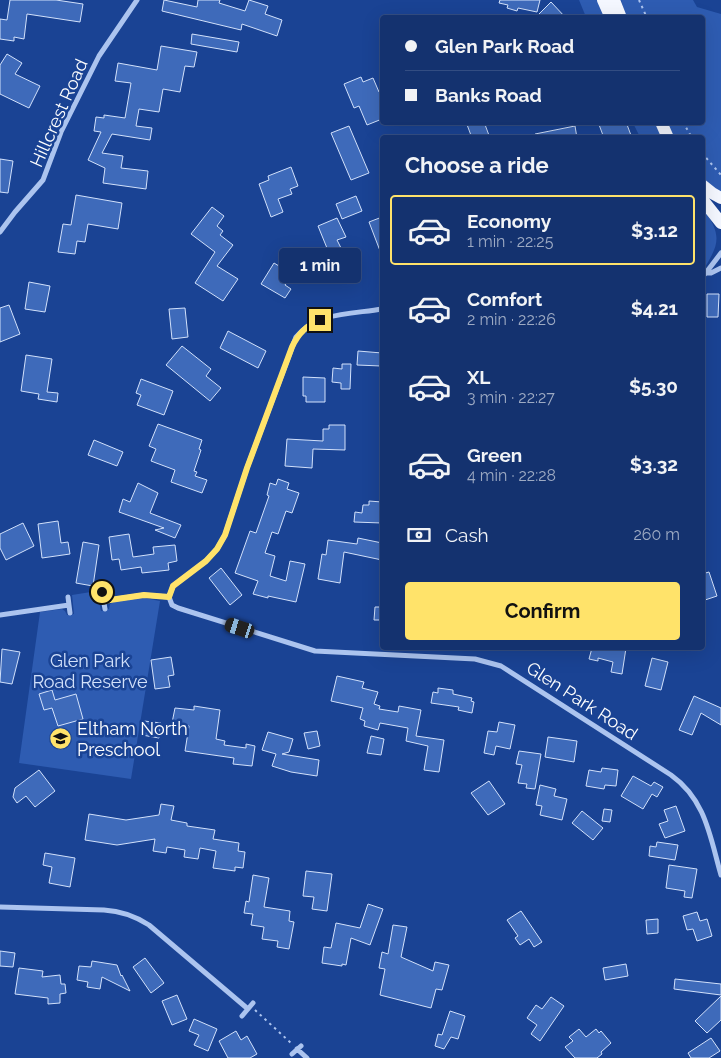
<!DOCTYPE html>
<meta charset="utf-8">
<style>
:root{--surface:#14326f;--page:#1d3a74;--text:#f1f3f6;--muted:#9daac3;--line:#334d82;--accent:#ffe36a}
body{margin:0;font-family:Raleway,sans-serif;background:var(--page);color:var(--text);height:100vh;display:flex;flex-direction:column;font-size:19px;white-space:nowrap}
*{box-sizing:border-box;margin:0}
p{font-size:16px;color:var(--muted)}
.icon{flex:none;width:28px;height:28px;fill:none;stroke:currentColor;stroke-width:2;stroke-linecap:round;stroke-linejoin:round}
.map{position:relative;flex:1;overflow:hidden}
.sheet{position:absolute;left:380px;top:135px;width:325px;height:515px;display:flex;flex-direction:column;background:var(--surface);border-radius:5px;box-shadow:0 5px 20px #0002,0 0 0 1px var(--line)}
.sheet>*{flex:none}
.hud{position:absolute;left:380px;top:15px;width:325px;height:110px;border-radius:5px;box-shadow:0 5px 20px #0002,0 0 0 1px var(--line);display:grid;align-content:center;height:110px;padding:0 25px;background:var(--surface)}
.end{position:absolute;width:22px;height:22px;margin:-11px;border:6px solid #ffe36a;background:#111;box-shadow:0 0 0 2px #111}
.from{border-radius:50%}
.bubble{position:absolute;height:35px;border-radius:5px;background:var(--surface);box-shadow:0 5px 20px #0002,0 0 0 1px var(--line);font-size:16px;font-weight:700;line-height:35px;text-align:center}
.car{position:absolute;width:15px;height:30px;margin:-15px -8px;border-radius:6px;box-shadow:0 0 4px 1px #0007;background:linear-gradient(#222 24%,#8ab4d8 0 40%,#222 0 76%,#8ab4d8 0 86%,#222 0)}
.hud b{display:flex;align-items:center;gap:18px;height:48px;font-size:19px}
.hud b+b{border-top:1px solid var(--line)}
.hud i{width:12px;height:12px;background:var(--text)}
ul{padding:0;list-style:none}
li{display:flex;align-items:center;gap:15px;height:70px;margin:0 10px 8px;padding:0 15px;border:2px solid transparent;border-radius:5px}
li div{flex:1}
li b{display:block;font-size:19px}
li em{font-style:normal;font-weight:700}
li.selected{border-color:var(--accent)}
li>.icon{width:45px;height:45px;stroke-width:1.5}
h2{padding:0 25px;font-size:22px;line-height:60px}
.pay{display:flex;align-items:center;gap:12px;height:55px;padding:0 25px;font-size:19px}
.pay p{margin-inline-start:auto}
.action{display:flex;gap:10px;margin-top:auto;padding:10px 25px}
.action a{flex:1;height:58px;border-radius:5px;background:var(--accent);color:#111;font-size:20px;font-weight:700;line-height:58px;text-align:center}
.map>svg:first-child{display:block}
.green{fill:#2e5cb2}
.building{fill:#3e6aba;stroke:#d2e1fb}
.lines{fill:none;stroke-linecap:round;stroke-linejoin:round}
.path{stroke:#acc4ef;stroke-width:2;stroke-dasharray:2.5 4;stroke-linecap:butt}
.minor{stroke:#acc4ef;stroke-width:5}
.primary{stroke:#f4f7ff;stroke-width:12}
.route{stroke:#ffe36a;stroke-width:6}
.labels{text-anchor:middle;stroke-width:5;stroke-linejoin:round;paint-order:stroke}
.street-label{font-size:18px;fill:#fff;stroke:#1a4394}
.park-label{font-size:18px;fill:#d2e1fb;stroke:#1a4394}
.poi-label{font-size:18px;fill:#fff;stroke:#1a4394;text-anchor:start}
</style>
<div class="map">
<svg width="721" height="1058" viewBox="0 0 721 1058">
<rect width="100%" height="100%" fill="#1a4394"/>
<path class="green" d="M 579,0 L 599,0 L 608,17 L 586,17 Z
M 621,0 L 693,0 L 697,7 L 721,14 L 721,193 L 703,179 L 702,138 L 673,137 L 666,123 L 702,122 L 702,18 L 626,17 Z
M 633,123 L 656,123 L 662,137 L 640,137 Z
M 702,206 C 721,235 721,241 704,269 L 702,265 Z
M 97,591 L 101,611 L 109,609 L 110,604 L 114,602 L 144,598 L 160,601 L 131,779 L 19,763 L 40,612 L 62,609 L 65,611 L 67,615 L 74,614 L 72,595 Z"/>
<path class="building" d="M 10,0 L 56,0 L 83,4 L 80,22 L 27,14 L 24,39 L 14,37 L 14,41 L 0,39 L 0,19 L 7,20 Z
M 164,0 L 197,7 L 198,0 L 220,0 L 219,3 L 245,11 L 249,0 L 268,6 L 265,14 L 282,20 L 277,36 L 242,24 L 241,30 L 162,11 Z
M 500,0 L 540,0 L 537,12 L 518,8 L 517,11 L 507,8 L 508,5 L 499,3 Z
M 551,2 L 566,18 L 535,18 Z
M 192,34 L 239,42 L 237,52 L 191,44 Z
M 161,46 L 197,52 L 194,67 L 185,66 L 180,92 L 163,89 L 159,112 L 139,109 L 136,126 L 152,128 L 150,140 L 112,134 L 102,153 L 123,156 L 121,168 L 148,171 L 146,189 L 103,183 L 105,168 L 88,160 L 101,132 L 94,131 L 96,117 L 104,118 L 104,115 L 125,118 L 131,83 L 115,81 L 118,63 L 157,70 Z
M 7,54 L 22,63 L 15,74 L 40,86 L 29,108 L 0,94 L 0,65 Z
M 361,77 L 363,82 L 373,78 L 379,92 L 382,90 L 382,119 L 367,125 L 359,106 L 354,108 L 344,84 Z
M 466,122 L 484,122 L 490,138 L 472,138 Z
M 598,122 L 626,122 L 632,138 L 604,138 Z
M 349,126 L 369,173 L 351,180 L 331,133 Z
M 575,126 L 577,138 L 536,138 L 535,134 Z
M 0,159 L 13,161 L 8,193 L 0,192 Z
M 291,167 L 298,186 L 290,189 L 292,194 L 278,199 L 283,212 L 271,217 L 259,184 L 269,180 L 268,176 Z
M 76,195 L 122,203 L 118,229 L 88,224 L 85,242 L 77,241 L 75,254 L 58,252 L 63,224 L 71,225 Z
M 356,196 L 362,211 L 342,219 L 336,204 Z
M 212,207 L 224,216 L 217,226 L 223,231 L 220,235 L 233,245 L 217,266 L 238,279 L 223,301 L 195,283 L 215,252 L 191,234 Z
M 382,217 L 382,256 L 369,222 Z
M 337,218 L 346,237 L 337,240 L 341,248 L 329,253 L 318,226 Z
M 274,263 L 292,274 L 285,285 L 291,289 L 285,298 L 261,284 Z
M 29,282 L 50,286 L 45,312 L 25,309 Z
M 707,294 L 719,294 L 718,317 L 707,317 Z
M 9,305 L 20,334 L 0,342 L 0,308 Z
M 185,308 L 188,337 L 172,339 L 169,309 Z
M 228,331 L 266,351 L 258,368 L 220,348 Z
M 182,346 L 211,369 L 206,376 L 221,388 L 210,401 L 166,365 Z
M 358,351 L 382,353 L 381,366 L 357,365 Z
M 26,355 L 52,359 L 47,392 L 58,393 L 57,402 L 38,399 L 39,394 L 21,391 Z
M 342,364 L 351,364 L 350,389 L 341,389 L 341,383 L 332,382 L 333,368 L 342,369 Z
M 303,377 L 325,378 L 325,402 L 306,402 L 306,396 L 303,396 Z
M 141,379 L 173,391 L 164,415 L 137,405 L 141,395 L 136,393 Z
M 158,424 L 202,440 L 199,449 L 201,450 L 194,471 L 197,472 L 195,476 L 207,480 L 202,493 L 171,482 L 175,470 L 151,461 L 156,449 L 149,446 Z
M 329,425 L 345,425 L 345,450 L 313,449 L 312,468 L 285,466 L 287,439 L 323,441 L 323,429 L 329,429 Z
M 94,440 L 123,452 L 117,466 L 88,455 Z
M 278,479 L 289,483 L 287,489 L 299,493 L 292,513 L 286,511 L 278,534 L 272,532 L 265,553 L 275,556 L 270,576 L 286,581 L 290,561 L 305,564 L 296,602 L 268,596 L 268,598 L 253,594 L 258,581 L 235,573 L 250,531 L 256,533 L 269,496 L 267,495 L 270,483 L 276,485 Z
M 138,483 L 158,493 L 150,513 L 181,525 L 175,538 L 155,530 L 164,528 L 119,512 L 123,499 L 130,502 Z
M 369,501 L 382,502 L 382,523 L 354,522 L 355,512 L 362,513 L 363,505 L 369,505 Z
M 58,521 L 61,543 L 68,542 L 70,554 L 42,558 L 38,524 Z
M 23,523 L 34,546 L 6,560 L 0,548 L 0,534 Z
M 129,534 L 133,557 L 154,554 L 153,547 L 175,545 L 177,561 L 168,563 L 169,570 L 142,573 L 141,567 L 121,570 L 119,559 L 112,560 L 109,537 Z
M 358,538 L 382,543 L 382,560 L 344,552 L 340,583 L 318,579 L 322,554 L 326,555 L 328,540 L 357,544 Z
M 83,542 L 99,545 L 93,586 L 76,583 Z
M 221,568 L 242,595 L 230,605 L 209,578 Z
M 709,572 L 717,596 L 702,601 L 702,574 Z
M 375,607 L 382,607 L 382,620 L 374,620 Z
M 592,648 L 626,648 L 622,674 L 611,672 L 613,662 L 598,658 L 598,661 L 589,659 Z
M 2,649 L 20,652 L 12,684 L 0,682 Z
M 171,657 L 174,675 L 168,676 L 170,687 L 155,689 L 151,660 Z
M 652,658 L 668,662 L 661,690 L 645,686 Z
M 337,676 L 364,682 L 362,688 L 378,692 L 374,704 L 380,706 L 379,709 L 398,712 L 399,706 L 421,710 L 416,736 L 444,740 L 439,772 L 424,770 L 428,746 L 406,741 L 408,728 L 380,723 L 378,730 L 364,726 L 365,721 L 360,719 L 363,708 L 331,701 Z
M 438,688 L 453,690 L 453,694 L 472,698 L 471,701 L 474,702 L 472,713 L 458,710 L 459,707 L 431,703 L 433,692 L 438,693 Z
M 52,690 L 55,700 L 76,694 L 83,719 L 58,726 L 52,708 L 44,710 L 39,694 Z
M 694,696 L 721,708 L 721,725 L 701,713 L 692,735 L 679,730 Z
M 194,706 L 220,710 L 216,739 L 225,741 L 224,745 L 246,748 L 246,744 L 255,746 L 252,766 L 233,764 L 234,758 L 185,751 L 189,726 L 172,723 L 175,708 L 194,710 Z
M 144,721 L 161,723 L 159,738 L 142,735 Z
M 499,722 L 515,725 L 510,749 L 496,746 L 494,755 L 484,753 L 488,731 L 497,732 Z
M 317,731 L 320,746 L 308,749 L 304,733 Z
M 268,732 L 293,739 L 289,752 L 282,754 L 319,760 L 317,776 L 291,772 L 272,766 L 276,754 L 262,750 Z
M 371,736 L 384,739 L 381,755 L 367,753 Z
M 548,737 L 577,741 L 574,762 L 545,757 Z
M 519,751 L 541,754 L 535,789 L 526,788 L 527,784 L 518,783 L 522,765 L 516,764 Z
M 602,768 L 618,770 L 616,786 L 605,785 L 604,789 L 586,786 L 589,770 L 601,772 Z
M 39,770 L 55,791 L 35,807 L 26,796 L 17,803 L 13,797 L 15,788 Z
M 633,776 L 651,786 L 654,782 L 663,787 L 657,797 L 652,794 L 643,809 L 621,796 Z
M 489,781 L 505,804 L 488,815 L 471,793 Z
M 540,785 L 556,789 L 554,796 L 567,799 L 562,820 L 540,815 L 542,806 L 536,805 Z
M 161,804 L 174,806 L 171,820 L 187,823 L 187,826 L 215,830 L 213,839 L 239,843 L 238,851 L 245,852 L 243,868 L 235,867 L 235,871 L 213,868 L 216,851 L 200,848 L 198,859 L 184,857 L 185,850 L 167,847 L 166,853 L 153,851 L 155,839 L 117,845 L 85,840 L 89,814 L 126,820 L 159,815 Z
M 676,806 L 685,831 L 665,838 L 659,824 L 668,821 L 664,810 Z
M 604,809 L 612,810 L 610,822 L 602,821 Z
M 582,811 L 603,828 L 593,840 L 572,823 Z
M 657,842 L 678,845 L 675,860 L 649,856 L 650,846 L 656,847 Z
M 45,853 L 75,858 L 70,887 L 49,883 L 52,867 L 43,865 Z
M 669,865 L 697,869 L 692,898 L 684,897 L 685,891 L 666,888 Z
M 306,871 L 332,874 L 327,911 L 312,909 L 314,897 L 303,896 Z
M 253,875 L 269,878 L 264,907 L 290,911 L 289,921 L 294,922 L 289,949 L 277,947 L 278,941 L 262,939 L 264,927 L 251,925 L 253,914 L 244,913 L 246,901 L 249,902 Z
M 368,904 L 383,909 L 370,945 L 351,938 L 346,965 L 342,964 L 342,966 L 322,963 L 324,947 L 331,948 L 336,923 L 360,928 Z
M 521,911 L 542,942 L 534,947 L 529,939 L 520,945 L 515,938 L 518,936 L 507,920 Z
M 697,912 L 700,921 L 707,919 L 712,936 L 697,941 L 693,929 L 687,930 L 683,916 Z
M 658,919 L 658,933 L 647,934 L 646,920 Z
M 393,925 L 407,927 L 401,957 L 433,971 L 435,962 L 449,965 L 442,990 L 436,989 L 431,1008 L 380,995 L 385,969 L 379,968 L 382,952 L 388,954 Z
M 0,951 L 15,953 L 13,967 L 0,966 Z
M 145,958 L 164,983 L 151,993 L 133,967 Z
M 92,961 L 117,965 L 121,976 L 122,975 L 130,991 L 102,977 L 100,989 L 87,987 L 88,982 L 77,980 L 79,966 L 91,967 Z
M 626,964 L 628,976 L 605,980 L 603,968 Z
M 19,968 L 43,971 L 42,977 L 60,975 L 61,984 L 65,984 L 66,993 L 60,994 L 60,1003 L 48,1004 L 48,998 L 15,994 Z
M 675,979 L 721,984 L 721,995 L 674,989 Z
M 177,995 L 187,1019 L 172,1025 L 162,1001 Z
M 721,996 L 721,1020 L 707,1033 L 695,1021 Z
M 551,997 L 564,1006 L 540,1041 L 531,1034 L 537,1025 L 527,1018 L 536,1005 L 542,1009 Z
M 450,1011 L 465,1016 L 458,1039 L 451,1037 L 444,1049 L 435,1046 L 438,1034 L 442,1035 Z
M 194,1019 L 217,1029 L 208,1051 L 194,1045 L 199,1035 L 189,1031 Z
M 579,1029 L 586,1037 L 596,1029 L 599,1033 L 601,1031 L 611,1043 L 601,1052 L 602,1054 L 597,1058 L 575,1058 L 565,1047 L 573,1041 L 569,1037 Z
M 236,1031 L 241,1040 L 247,1036 L 257,1054 L 250,1058 L 228,1058 L 219,1041 Z
M 711,1038 L 720,1051 L 709,1058 L 691,1058 L 688,1053 Z"/>
<g class="lines">
<path class="path" d="M 639,0 L 647,18
M 683,122 L 692,138
M 702,153 L 721,175
M 255,1010 L 292,1044"/>
<path class="minor" d="M 0,232 L 15,212 L 43,180 L 61,132 L 99,56 L 137,0
M 705,273 L 711,273 L 721,268
M 705,274 L 721,253
M 102,592 L 105,609
M 68,597 L 70,613
M 169,597 L 172,605 L 178,608 L 315,651 L 475,659 L 501,666 L 671,775 C 706,800 710,837 721,875
M 169,597 L 173,586 L 206,561 L 217,549 L 225,535 L 247,468 L 296,337 C 316,312 354,314 382,309
M 103,601 L 144,595 L 169,597
M 0,615 L 69,605
M 0,907 L 104,910 C 122,911 135,916 149,925 L 248,1009
M 242,1016 L 253,1003
M 297,1049 L 307,1058
M 292,1054 L 301,1046"/>
<path class="primary" d="M 603,0 L 611,18
M 614,0 L 621,18
M 661,122 L 668,138
M 702,185 L 712,193 L 721,198
M 702,199 L 721,223"/>
</g>
<g class="lines">
<path class="route" d="M 102,592 L 103,601 L 144,595 L 169,597 L 173,586 L 206,561 L 217,549 L 225,535 L 247,468 L 292,347 C 298,334 306,325 320,320"/>
</g>
<defs>
<symbol id="school-disc" viewBox="-11 -11 22 22"><circle r="9.5" fill="#ffe36a" stroke="#1a4394"/><path d="M0-5L7-2L0 1L-7-2ZM-4 1L0 2.5L4 1V4Q0 6-4 4Z" fill="#111"/></symbol>
</defs>
<g fill-rule="evenodd">
<use href="#school-disc" x="48" y="726" width="25" height="25"/>
</g>
<g class="labels">
<g class="street-label">
<text transform="translate(59 113) rotate(-66)" y="6">Hillcrest Road</text>
<text transform="translate(582 701) rotate(33)" y="6">Glen Park Road</text>
</g>
<g class="park-label">
<text x="90" y="667">Glen Park<tspan x="90" dy="21">Road Reserve</tspan></text>
</g>
<g class="poi-label">
<text x="77" y="735">Eltham North<tspan x="77" dy="21">Preschool</tspan></text>
</g>
</g>
</svg>
<i class="end from" style="left:102px;top:592px"></i>
<i class="end" style="left:320px;top:320px"></i>
<div class="bubble" style="left:279px;top:248px;width:82px">1 min</div>
<i class="car" style="left:240px;top:628px;rotate:288deg"></i>
<div class="hud">
<b><i class="from"></i>Glen Park Road</b>
<b><i></i>Banks Road</b>
</div>
<section class="sheet">
<h2>Choose a ride</h2>
<ul>
<li class="selected"><svg class="icon" aria-label="car" viewBox="0 0 24 24"><path d="M5 17H2v-5l4-1 3-4h7l3 4 3 1v5h-3M9 17h6M6 11h13"/><circle cx="7" cy="17" r="2"/><circle cx="17" cy="17" r="2"/></svg><div><b>Economy</b><p>1 min · 22:25</p></div><em>$3.12</em></li>
<li><svg class="icon" aria-label="car" viewBox="0 0 24 24"><path d="M5 17H2v-5l4-1 3-4h7l3 4 3 1v5h-3M9 17h6M6 11h13"/><circle cx="7" cy="17" r="2"/><circle cx="17" cy="17" r="2"/></svg><div><b>Comfort</b><p>2 min · 22:26</p></div><em>$4.21</em></li>
<li><svg class="icon" aria-label="car" viewBox="0 0 24 24"><path d="M5 17H2v-5l4-1 3-4h7l3 4 3 1v5h-3M9 17h6M6 11h13"/><circle cx="7" cy="17" r="2"/><circle cx="17" cy="17" r="2"/></svg><div><b>XL</b><p>3 min · 22:27</p></div><em>$5.30</em></li>
<li><svg class="icon" aria-label="car" viewBox="0 0 24 24"><path d="M5 17H2v-5l4-1 3-4h7l3 4 3 1v5h-3M9 17h6M6 11h13"/><circle cx="7" cy="17" r="2"/><circle cx="17" cy="17" r="2"/></svg><div><b>Green</b><p>4 min · 22:28</p></div><em>$3.32</em></li>
</ul>
<div class="pay"><svg class="icon" aria-label="cash" viewBox="0 0 24 24"><path d="M3 7h18v10H3z"/><circle cx="12" cy="12" r="2"/></svg>Cash<p>260 m</p></div>
<div class="action"><a>Confirm</a></div>
</section>
</div>
